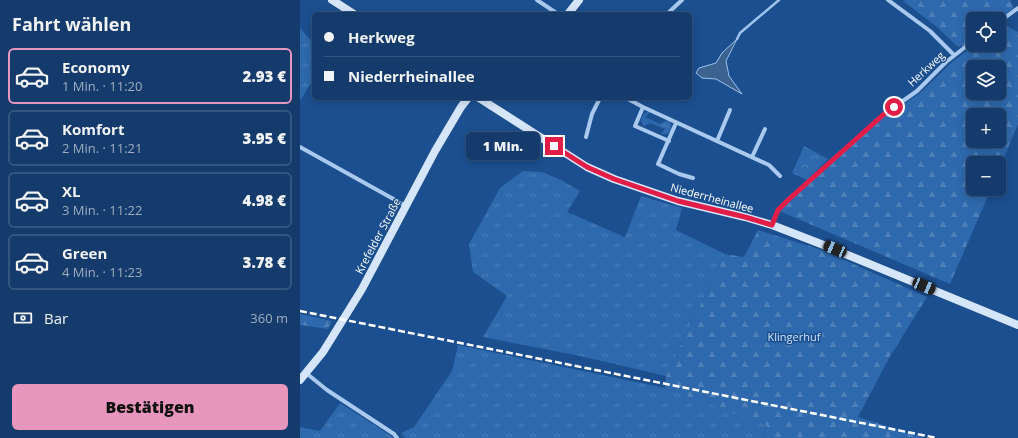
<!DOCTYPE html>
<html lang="de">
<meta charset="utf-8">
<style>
:root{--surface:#143b6b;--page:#214673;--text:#f1f3f6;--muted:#9dadc1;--line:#33557e;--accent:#e797bd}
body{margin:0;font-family:"Open Sans",sans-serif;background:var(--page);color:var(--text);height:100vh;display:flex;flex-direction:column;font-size:15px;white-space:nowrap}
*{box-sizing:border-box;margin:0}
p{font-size:13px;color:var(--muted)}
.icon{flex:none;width:22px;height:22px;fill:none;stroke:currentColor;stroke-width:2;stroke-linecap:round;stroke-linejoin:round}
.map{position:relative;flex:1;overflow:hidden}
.details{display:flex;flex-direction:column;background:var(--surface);width:300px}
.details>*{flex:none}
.banner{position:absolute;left:12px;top:12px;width:380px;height:88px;border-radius:6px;box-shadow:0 2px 10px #0003,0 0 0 1px var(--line);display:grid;align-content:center;height:88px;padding:0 12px;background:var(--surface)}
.tools{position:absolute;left:666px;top:12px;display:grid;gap:8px}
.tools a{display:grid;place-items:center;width:40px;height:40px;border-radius:6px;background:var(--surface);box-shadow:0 2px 10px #0003,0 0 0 1px var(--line);font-size:20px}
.end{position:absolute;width:18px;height:18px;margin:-9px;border:5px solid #e11d48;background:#fff;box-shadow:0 0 0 2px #fff}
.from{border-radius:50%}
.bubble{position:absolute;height:28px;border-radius:6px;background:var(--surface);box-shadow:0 2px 10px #0003,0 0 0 1px var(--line);font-size:13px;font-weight:800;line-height:28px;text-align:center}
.car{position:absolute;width:12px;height:24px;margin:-12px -6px;border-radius:5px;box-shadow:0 0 3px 1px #0007;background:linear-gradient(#222 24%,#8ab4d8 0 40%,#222 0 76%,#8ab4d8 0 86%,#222 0)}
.banner b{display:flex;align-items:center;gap:14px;height:38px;font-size:15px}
.banner b+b{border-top:1px solid var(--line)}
.banner i{width:10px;height:10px;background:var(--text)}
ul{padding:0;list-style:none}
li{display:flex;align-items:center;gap:12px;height:56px;margin:0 8px 6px;padding:0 4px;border:2px solid var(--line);border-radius:6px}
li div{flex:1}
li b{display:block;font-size:15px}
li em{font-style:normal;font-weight:800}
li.selected{border-color:var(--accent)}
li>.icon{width:36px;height:36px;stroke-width:1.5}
h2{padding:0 12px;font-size:18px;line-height:48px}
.pay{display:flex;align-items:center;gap:10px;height:44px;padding:0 12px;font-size:15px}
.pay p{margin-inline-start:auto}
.primary-button{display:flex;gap:8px;margin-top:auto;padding:8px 12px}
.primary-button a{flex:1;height:46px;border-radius:6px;background:var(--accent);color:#111;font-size:16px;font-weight:800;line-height:46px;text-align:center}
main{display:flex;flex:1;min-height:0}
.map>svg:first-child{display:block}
.grass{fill:url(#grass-tufts)}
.forest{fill:url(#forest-firs);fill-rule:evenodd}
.park{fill:url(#park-crowns)}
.water{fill:#3c6290;stroke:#9cc4f0}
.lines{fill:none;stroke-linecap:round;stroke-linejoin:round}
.stream{stroke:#9cc4f0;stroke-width:2.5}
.minor{stroke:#a9c9ee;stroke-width:4}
.secondary{stroke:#d6e6fa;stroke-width:8}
.rail{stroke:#fff;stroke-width:2.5;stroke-dasharray:7 3;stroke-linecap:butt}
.route{stroke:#e11d48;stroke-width:5}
.labels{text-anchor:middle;stroke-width:3;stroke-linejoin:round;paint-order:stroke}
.street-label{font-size:11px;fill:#fff;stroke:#1b4f8f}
.park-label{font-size:11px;fill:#cfe3fa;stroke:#1b4f8f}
</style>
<main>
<section class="details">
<h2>Fahrt wählen</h2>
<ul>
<li class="selected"><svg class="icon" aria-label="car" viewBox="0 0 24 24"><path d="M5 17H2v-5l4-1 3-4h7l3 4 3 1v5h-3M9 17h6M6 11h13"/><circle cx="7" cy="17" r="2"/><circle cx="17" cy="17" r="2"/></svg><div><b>Economy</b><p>1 Min. · 11:20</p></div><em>2.93 €</em></li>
<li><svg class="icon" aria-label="car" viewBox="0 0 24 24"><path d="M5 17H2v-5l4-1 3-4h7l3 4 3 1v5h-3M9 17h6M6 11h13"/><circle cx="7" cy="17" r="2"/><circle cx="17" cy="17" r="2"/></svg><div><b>Komfort</b><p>2 Min. · 11:21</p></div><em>3.95 €</em></li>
<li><svg class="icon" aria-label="car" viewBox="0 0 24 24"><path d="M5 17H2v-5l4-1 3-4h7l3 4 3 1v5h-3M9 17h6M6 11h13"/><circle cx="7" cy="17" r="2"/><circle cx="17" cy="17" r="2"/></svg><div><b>XL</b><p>3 Min. · 11:22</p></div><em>4.98 €</em></li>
<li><svg class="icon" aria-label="car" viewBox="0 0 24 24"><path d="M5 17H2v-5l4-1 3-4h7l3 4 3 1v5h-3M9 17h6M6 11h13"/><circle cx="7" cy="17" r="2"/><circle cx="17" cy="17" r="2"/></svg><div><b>Green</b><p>4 Min. · 11:23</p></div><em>3.78 €</em></li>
</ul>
<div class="pay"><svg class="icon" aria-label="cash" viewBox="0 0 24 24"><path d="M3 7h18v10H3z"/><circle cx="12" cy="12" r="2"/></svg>Bar<p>360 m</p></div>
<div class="primary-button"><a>Bestätigen</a></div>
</section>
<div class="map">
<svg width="718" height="438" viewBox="0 0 718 438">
<defs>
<pattern id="grass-tufts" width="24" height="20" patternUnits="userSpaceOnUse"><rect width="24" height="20" fill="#2e69ad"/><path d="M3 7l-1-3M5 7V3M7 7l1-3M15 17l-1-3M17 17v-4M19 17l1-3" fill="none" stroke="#4d80b9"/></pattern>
<pattern id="forest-firs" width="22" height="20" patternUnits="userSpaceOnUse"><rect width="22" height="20" fill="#2e69ad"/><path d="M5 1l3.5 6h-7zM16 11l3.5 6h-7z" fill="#4d80b9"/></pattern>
<pattern id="park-crowns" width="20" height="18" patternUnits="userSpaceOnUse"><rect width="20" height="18" fill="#2e69ad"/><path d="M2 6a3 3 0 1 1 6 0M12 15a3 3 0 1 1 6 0" fill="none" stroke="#4d80b9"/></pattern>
</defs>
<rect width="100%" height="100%" fill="#1b4f8f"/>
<path class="grass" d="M 0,28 L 14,44 L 14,78 L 0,101 Z
M 347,112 L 350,112 L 345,117 L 360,124 L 368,120 C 373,125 372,130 367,134 L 361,134 L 365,129 L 350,123 L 344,126 C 339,121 341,115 347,112 Z
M 223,171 L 242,172 L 261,180 L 280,191 L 267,212 L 325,237 L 341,196 L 382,208 L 376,230 L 425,254 L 366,376 L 280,356 L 183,337 L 207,296 L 173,272 L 169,244 L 200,188 Z
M 158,345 L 365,388 L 420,406 L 466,425 L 463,438 L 105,438 L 101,433 L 114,427 L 152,371 Z
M 40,403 L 90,435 L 93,438 L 0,438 L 0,427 L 20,431 Z"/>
<path class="forest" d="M 606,0 L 710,0 L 714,8 L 699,19 L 673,19 L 673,38 L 663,46 L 658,47 L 637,27 L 603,1 Z
M 703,24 L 718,32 L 718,124 L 699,169 L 699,163 L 673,163 L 673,189 L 691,189 L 650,284 L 479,211 L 585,116 L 619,94 L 652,62 L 675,45 L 699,45 L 699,27 ZM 673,67 L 699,67 L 699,93 L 673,93 ZM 673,115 L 699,115 L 699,141 L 673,141 Z
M 458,230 L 522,250 L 627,297 L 589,358 L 558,417 L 624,438 L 463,438 L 466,425 L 365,388 L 366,376 L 425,254 L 444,257 Z
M 0,314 L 32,321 L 28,329 L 0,325 Z"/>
<path class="park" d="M 504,146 L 528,159 L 507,180 L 492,173 Z"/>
<path class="water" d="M 437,39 L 426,61 L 429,76 L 442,94 L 416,79 L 402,78 L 396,73 L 399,68 L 416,63 L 422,53 Z"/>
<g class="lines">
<path class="stream" d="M 437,39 L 440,33 L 479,0"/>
<path class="minor" d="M 237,0 L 258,14
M 588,0 L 630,31 L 654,55
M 367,14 L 382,0
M 699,22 L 718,8
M 326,98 L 343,107 L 469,165 L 480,176
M 343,107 L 335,126 L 369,141
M 376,123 L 358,164 L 379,174 L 393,178
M 286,137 L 292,114 L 300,98
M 417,141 L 430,110
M 0,147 L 106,206
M 452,157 L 465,129
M 472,225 L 478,210 L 488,200 L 583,115 L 617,91 L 646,62 L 673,41
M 6,373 L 27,390 L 94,434 L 97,438"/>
<path class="secondary" d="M 32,0 L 54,14
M 268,14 L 279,0
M 179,98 L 287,167 L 314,179 L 378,201 L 445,217 L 472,225 L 521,244 L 718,325
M 0,380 L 23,352 L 62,289 L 135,151 L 161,107 L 168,98"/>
<path class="rail" d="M 0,311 L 637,438"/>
</g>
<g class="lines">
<path class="route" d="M 254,146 L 287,167 L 314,179 L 378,201 L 445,217 L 472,225 L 478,210 L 488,200 L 583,115 L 594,107"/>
</g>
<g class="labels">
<g class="street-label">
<text transform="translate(626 69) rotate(-43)" y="4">Herkweg</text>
<text transform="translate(412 198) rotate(15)" y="4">Niederrheinallee</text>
<text transform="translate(78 236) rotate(-62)" y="4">Krefelder Straße</text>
</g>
<g class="park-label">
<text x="494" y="341">Klingerhuf</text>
</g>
</g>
</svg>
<div class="tools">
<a><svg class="icon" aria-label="locate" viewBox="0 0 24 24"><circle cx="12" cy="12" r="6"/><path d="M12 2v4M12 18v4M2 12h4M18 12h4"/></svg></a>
<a><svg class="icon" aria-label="layers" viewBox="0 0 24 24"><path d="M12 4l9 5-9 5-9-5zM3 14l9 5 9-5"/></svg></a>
<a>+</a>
<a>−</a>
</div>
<i class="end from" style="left:594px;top:107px"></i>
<i class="end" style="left:254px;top:146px"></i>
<div class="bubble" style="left:166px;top:132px;width:74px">1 Min.</div>
<i class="car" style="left:535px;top:249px;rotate:293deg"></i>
<i class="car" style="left:624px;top:286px;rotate:113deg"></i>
<div class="banner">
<b><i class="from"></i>Herkweg</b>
<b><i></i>Niederrheinallee</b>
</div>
</div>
</main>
